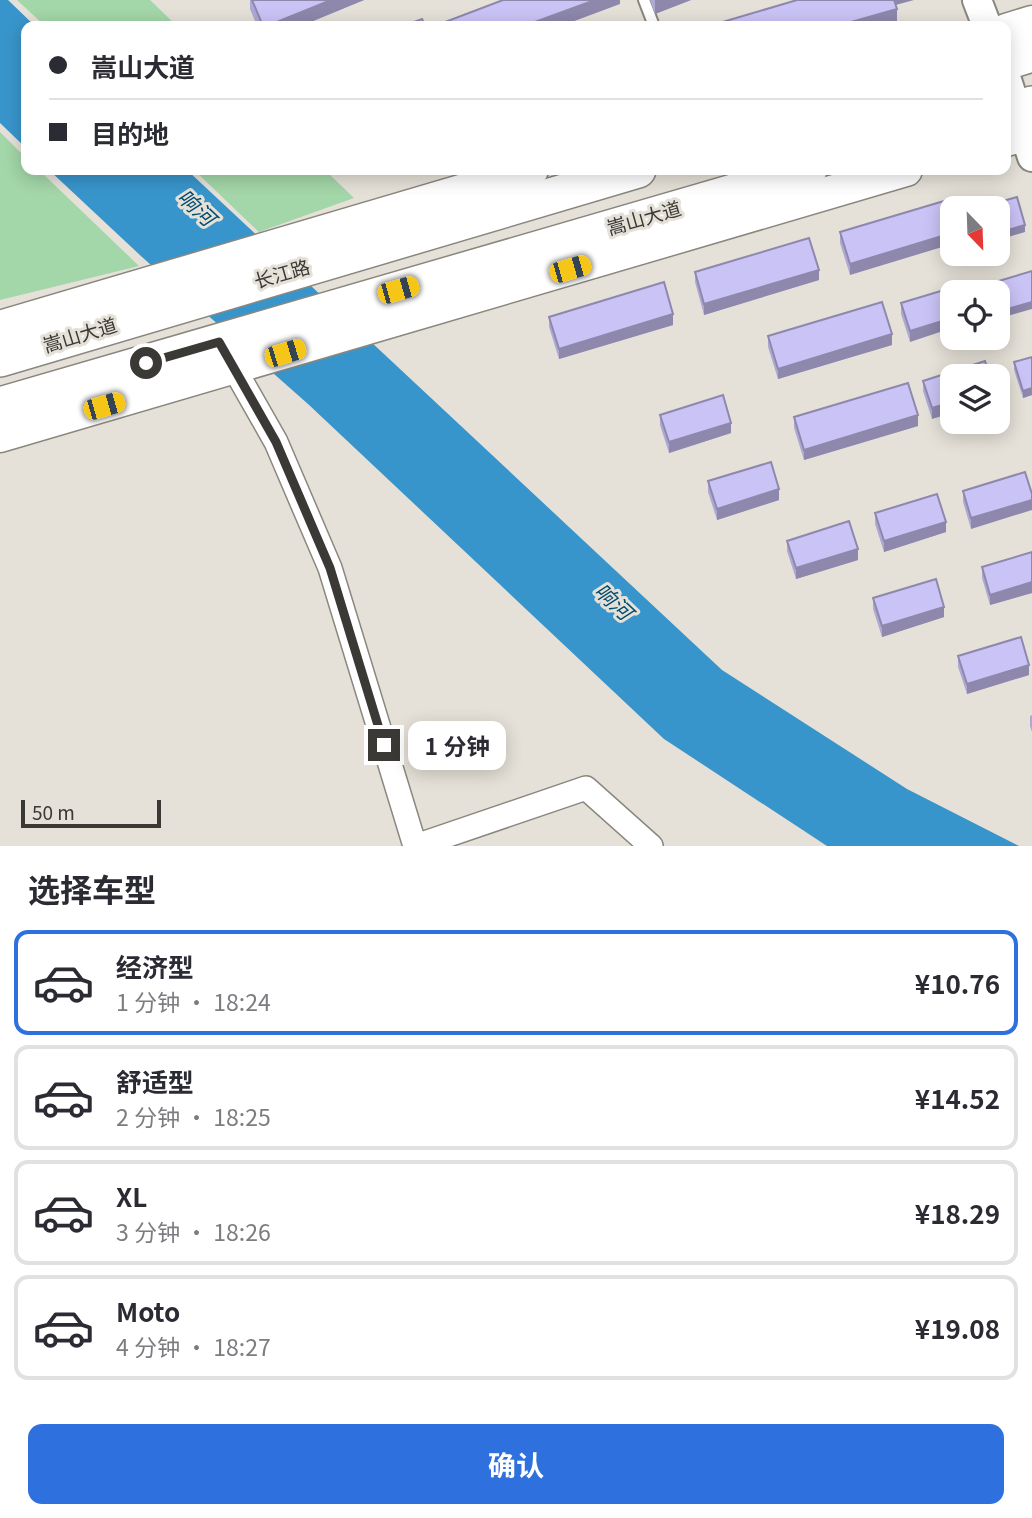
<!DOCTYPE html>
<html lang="zh">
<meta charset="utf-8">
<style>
:root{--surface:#fff;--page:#f7f7f7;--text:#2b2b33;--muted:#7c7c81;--line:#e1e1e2;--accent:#2e71de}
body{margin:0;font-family:Georgia,"Noto Sans SC",serif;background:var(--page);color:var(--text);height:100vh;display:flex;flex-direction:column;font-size:26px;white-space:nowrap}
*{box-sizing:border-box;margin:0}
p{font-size:23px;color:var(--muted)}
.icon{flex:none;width:38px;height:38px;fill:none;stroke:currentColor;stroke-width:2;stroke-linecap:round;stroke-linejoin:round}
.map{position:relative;height:846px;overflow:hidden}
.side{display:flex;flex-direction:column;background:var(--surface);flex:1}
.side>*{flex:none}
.banner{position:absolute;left:21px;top:21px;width:990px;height:154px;border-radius:14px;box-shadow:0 4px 18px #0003;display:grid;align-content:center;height:154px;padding:0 28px;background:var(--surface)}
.needle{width:46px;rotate:157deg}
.tools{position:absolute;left:940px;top:196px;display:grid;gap:14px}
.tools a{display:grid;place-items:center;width:70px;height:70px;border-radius:14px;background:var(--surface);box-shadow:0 4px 18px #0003;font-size:35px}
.scale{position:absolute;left:21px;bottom:18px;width:140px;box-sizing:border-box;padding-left:7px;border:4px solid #3b3936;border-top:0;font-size:19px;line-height:24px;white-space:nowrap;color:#3b3936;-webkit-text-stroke:5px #e5e1d8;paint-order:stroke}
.end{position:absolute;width:32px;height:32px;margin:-16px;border:9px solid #3b3936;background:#fff;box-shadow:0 0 0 4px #fff}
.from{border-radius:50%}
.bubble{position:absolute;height:49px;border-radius:14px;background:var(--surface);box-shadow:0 4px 18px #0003;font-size:23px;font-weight:700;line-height:49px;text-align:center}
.car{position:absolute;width:21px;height:42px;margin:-21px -10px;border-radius:9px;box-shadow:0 0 5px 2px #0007;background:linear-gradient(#f5c518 24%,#345 0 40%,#f5c518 0 76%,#345 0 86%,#f5c518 0)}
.banner b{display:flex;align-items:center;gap:24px;height:66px;font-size:26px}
.banner b+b{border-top:2px solid var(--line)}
.banner i{width:18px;height:18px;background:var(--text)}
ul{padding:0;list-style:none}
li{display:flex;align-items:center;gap:21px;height:105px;margin:0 14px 10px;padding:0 14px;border:4px solid var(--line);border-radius:14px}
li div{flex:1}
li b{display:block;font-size:26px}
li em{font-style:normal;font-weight:700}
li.active{border-color:var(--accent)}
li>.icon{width:63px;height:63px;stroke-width:1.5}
h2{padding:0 28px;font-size:32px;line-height:84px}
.action{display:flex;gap:14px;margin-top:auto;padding:14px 28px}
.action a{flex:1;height:80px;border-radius:14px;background:var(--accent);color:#fff;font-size:28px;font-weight:700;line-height:80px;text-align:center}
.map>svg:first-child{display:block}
.green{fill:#a3d6a8}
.water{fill:#3895cb}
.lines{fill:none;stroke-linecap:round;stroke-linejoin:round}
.service-casing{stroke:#8a877f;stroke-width:14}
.minor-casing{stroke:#8a877f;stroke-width:26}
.tertiary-casing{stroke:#8a877f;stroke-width:32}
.secondary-casing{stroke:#8a877f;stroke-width:35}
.primary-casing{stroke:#8a877f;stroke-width:38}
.service{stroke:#fff;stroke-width:10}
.minor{stroke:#fff;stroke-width:23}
.tertiary{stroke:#fff;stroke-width:28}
.secondary{stroke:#fff;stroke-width:32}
.primary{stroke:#fff;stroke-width:35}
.wall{fill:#aea8d4}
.shaded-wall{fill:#8d88ac}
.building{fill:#cac3f6;stroke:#8d88ac;stroke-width:2}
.route{stroke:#3b3936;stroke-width:9}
.labels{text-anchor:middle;stroke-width:6;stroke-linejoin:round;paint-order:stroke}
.street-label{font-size:19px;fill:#3b3936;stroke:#e5e1d8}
.water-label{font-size:21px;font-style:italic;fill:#004c70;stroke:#e5e1d8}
</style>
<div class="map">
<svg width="1032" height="846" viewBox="0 0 1032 846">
<rect width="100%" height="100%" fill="#e5e1d8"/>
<path class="green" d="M 17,0 L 150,0 L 177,26 L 45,26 Z
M 0,132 L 26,158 L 26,170 L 39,170 L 139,266 L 0,300 Z
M 194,170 L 325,170 L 354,198 L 259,232 Z"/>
<path class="water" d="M 0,0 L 8,0 L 35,26 L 26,26 L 26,148 L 0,123 Z
M 49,170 L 187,170 L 722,670 L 907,789 L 1019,846 L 827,846 L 664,739 L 308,404 L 142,257 Z"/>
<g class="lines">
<defs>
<path id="service" d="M 644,0 L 654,26"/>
<path id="minor" d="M 226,354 L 276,442 L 330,568 L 415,846
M 416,846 L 586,788 L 651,846"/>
<path id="tertiary" d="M 977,0 L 987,26
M 1006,77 L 1032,157"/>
<path id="secondary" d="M 1006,30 L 1032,22
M 1006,140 L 1032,133
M 0,327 L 532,170
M 0,436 L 906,170"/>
<path id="primary" d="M 1006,62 L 1032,54
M 1006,112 L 1032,104
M 0,359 L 638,170
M 0,405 L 809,170"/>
</defs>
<use href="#service" class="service-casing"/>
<use href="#minor" class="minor-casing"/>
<use href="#tertiary" class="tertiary-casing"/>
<use href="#secondary" class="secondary-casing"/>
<use href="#primary" class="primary-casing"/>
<use href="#service" class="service"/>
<use href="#minor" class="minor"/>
<use href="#tertiary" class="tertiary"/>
<use href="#secondary" class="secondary"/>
<use href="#primary" class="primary"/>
</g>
<path class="wall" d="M 250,0 L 364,0 L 301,26 L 257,26 L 250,9 Z
M 650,0 L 691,0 L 655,14 Z
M 954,198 L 850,275 L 840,243 L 840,232 Z
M 1032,271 L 1000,318 L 998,310 L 998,292 L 992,292 L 992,283 Z
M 695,272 L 819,280 L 704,315 L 695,282 Z
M 964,284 L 910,342 L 901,314 L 901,303 Z
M 549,317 L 673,325 L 559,359 L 549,327 Z
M 768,336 L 892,345 L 778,379 L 768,347 Z
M 1032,357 L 1032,395 L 1023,398 L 1014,370 L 1014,362 Z
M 985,361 L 932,419 L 923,391 L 923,381 Z
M 660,415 L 731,433 L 669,453 L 660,425 Z
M 794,417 L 918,426 L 804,460 L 794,428 Z
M 1025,472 L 971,529 L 963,502 L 963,491 Z
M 708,481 L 779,500 L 717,520 L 708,492 Z
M 875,513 L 946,532 L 884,552 L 875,524 Z
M 787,541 L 858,560 L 796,579 L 787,551 Z
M 1032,552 L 1032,593 L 990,605 L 982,578 L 982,567 Z
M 873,598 L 944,617 L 882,637 L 873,609 Z
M 958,656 L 1029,675 L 967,694 L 958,667 Z
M 1032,715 L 1032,732 L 1030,726 L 1030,716 Z"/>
<path class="shaded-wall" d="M 331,0 L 364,0 L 301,26 L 267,26 Z
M 595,0 L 620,0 L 620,4 L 561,26 L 524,26 Z
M 655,0 L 691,0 L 655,14 Z
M 892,0 L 914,0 L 892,6 Z
M 897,9 L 897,22 L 884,26 L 837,26 Z
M 387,170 L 400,170 L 387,174 Z
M 1025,225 L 1025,232 L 998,240 L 998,233 Z
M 952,233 L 952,244 L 850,275 L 850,264 Z
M 819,270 L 819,280 L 704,315 L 704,304 Z
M 1032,302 L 1032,309 L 1000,318 L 1000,311 Z
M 673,314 L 673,325 L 559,359 L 559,349 Z
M 952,318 L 952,328 L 910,342 L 910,331 Z
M 892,334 L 892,345 L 778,379 L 778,369 Z
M 1032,388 L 1032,395 L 1023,398 L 1023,391 Z
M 952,402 L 952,413 L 932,419 L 932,408 Z
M 918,415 L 918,426 L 804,460 L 804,450 Z
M 731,423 L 731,433 L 669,453 L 669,442 Z
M 779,489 L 779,500 L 717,520 L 717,509 Z
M 1032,500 L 1032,510 L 971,529 L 971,518 Z
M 946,522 L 946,532 L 884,552 L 884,541 Z
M 858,549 L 858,560 L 796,579 L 796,568 Z
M 1032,582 L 1032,593 L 990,605 L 990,595 Z
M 944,607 L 944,617 L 882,637 L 882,626 Z
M 1029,665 L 1029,675 L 967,694 L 967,684 Z"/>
<path class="building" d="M 252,0 L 331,0 L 267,26 L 263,26 Z
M 503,0 L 595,0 L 524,26 L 447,26 L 445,22 Z
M 797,0 L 894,0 L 897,9 L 837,26 L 709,26 Z
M 422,19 L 425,26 L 403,26 Z
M 1017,197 L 1025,225 L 998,233 L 998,208 L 978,208 Z
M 954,198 L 958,208 L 952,208 L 952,233 L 850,264 L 840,232 Z
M 809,238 L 819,270 L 704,304 L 695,272 Z
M 1032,271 L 1032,302 L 1000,311 L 998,303 L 998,292 L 994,292 L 992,283 Z
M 664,282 L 673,314 L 559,349 L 549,317 Z
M 964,284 L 966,292 L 952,292 L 952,318 L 910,331 L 901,303 Z
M 882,302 L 892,334 L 778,369 L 768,336 Z
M 1032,357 L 1032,388 L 1023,391 L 1014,362 Z
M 985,361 L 990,376 L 952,376 L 952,402 L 932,408 L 923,381 Z
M 908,383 L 918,415 L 804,450 L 794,417 Z
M 723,395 L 731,423 L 669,442 L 660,415 Z
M 771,462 L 779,489 L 717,509 L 708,481 Z
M 1025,472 L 1032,494 L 1032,500 L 971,518 L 963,491 Z
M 937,494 L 946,522 L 884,541 L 875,513 Z
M 849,521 L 858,549 L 796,568 L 787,541 Z
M 1032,552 L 1032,582 L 990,595 L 982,567 Z
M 936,579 L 944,607 L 882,626 L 873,598 Z
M 1021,637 L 1029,665 L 967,684 L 958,656 Z"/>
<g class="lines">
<path class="route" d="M 146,363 L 219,342 L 276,442 L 330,568 L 384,745"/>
</g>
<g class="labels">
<g class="street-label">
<text transform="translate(644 218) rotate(-16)" y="7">嵩山大道</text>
<text transform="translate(282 274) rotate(-16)" y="7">长江路</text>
<text transform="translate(80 335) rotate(-17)" y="7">嵩山大道</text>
</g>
<g class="water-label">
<text transform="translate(196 208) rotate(43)" y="7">响河</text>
<text transform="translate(613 602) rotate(43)" y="7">响河</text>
</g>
</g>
</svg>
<div class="tools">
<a><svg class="needle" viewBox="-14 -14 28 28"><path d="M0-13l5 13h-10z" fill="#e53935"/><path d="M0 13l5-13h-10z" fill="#7c7c81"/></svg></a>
<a><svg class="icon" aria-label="locate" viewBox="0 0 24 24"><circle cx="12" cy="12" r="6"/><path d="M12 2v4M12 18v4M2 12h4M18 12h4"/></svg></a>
<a><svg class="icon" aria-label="layers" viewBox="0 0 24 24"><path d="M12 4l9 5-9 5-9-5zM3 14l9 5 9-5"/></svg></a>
</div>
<div class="scale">50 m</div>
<i class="end from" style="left:146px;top:363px"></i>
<i class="end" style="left:384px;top:745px"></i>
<div class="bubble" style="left:408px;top:721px;width:98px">1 分钟</div>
<i class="car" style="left:570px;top:269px;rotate:74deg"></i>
<i class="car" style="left:398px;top:290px;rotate:74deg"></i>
<i class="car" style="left:285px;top:353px;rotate:73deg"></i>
<i class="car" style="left:104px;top:406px;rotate:74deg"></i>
<div class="banner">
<b><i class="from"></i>嵩山大道</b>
<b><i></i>目的地</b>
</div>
</div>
<section class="side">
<h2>选择车型</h2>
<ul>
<li class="active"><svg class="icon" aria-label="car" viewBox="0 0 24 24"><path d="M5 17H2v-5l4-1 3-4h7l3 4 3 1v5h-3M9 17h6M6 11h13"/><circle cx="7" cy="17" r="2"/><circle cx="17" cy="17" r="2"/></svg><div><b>经济型</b><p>1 分钟 · 18:24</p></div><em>¥10.76</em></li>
<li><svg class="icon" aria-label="car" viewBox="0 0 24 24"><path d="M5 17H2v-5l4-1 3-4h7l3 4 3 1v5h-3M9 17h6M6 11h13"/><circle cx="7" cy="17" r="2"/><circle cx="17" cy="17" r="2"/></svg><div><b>舒适型</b><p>2 分钟 · 18:25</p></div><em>¥14.52</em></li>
<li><svg class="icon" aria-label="car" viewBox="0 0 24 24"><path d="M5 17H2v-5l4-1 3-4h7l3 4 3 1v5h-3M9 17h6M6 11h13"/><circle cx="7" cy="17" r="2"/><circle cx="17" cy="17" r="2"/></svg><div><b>XL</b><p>3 分钟 · 18:26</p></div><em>¥18.29</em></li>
<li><svg class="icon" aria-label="car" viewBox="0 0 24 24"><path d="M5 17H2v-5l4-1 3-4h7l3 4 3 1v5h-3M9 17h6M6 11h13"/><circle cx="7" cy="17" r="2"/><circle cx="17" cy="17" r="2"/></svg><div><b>Moto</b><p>4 分钟 · 18:27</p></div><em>¥19.08</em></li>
</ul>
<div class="action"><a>确认</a></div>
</section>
